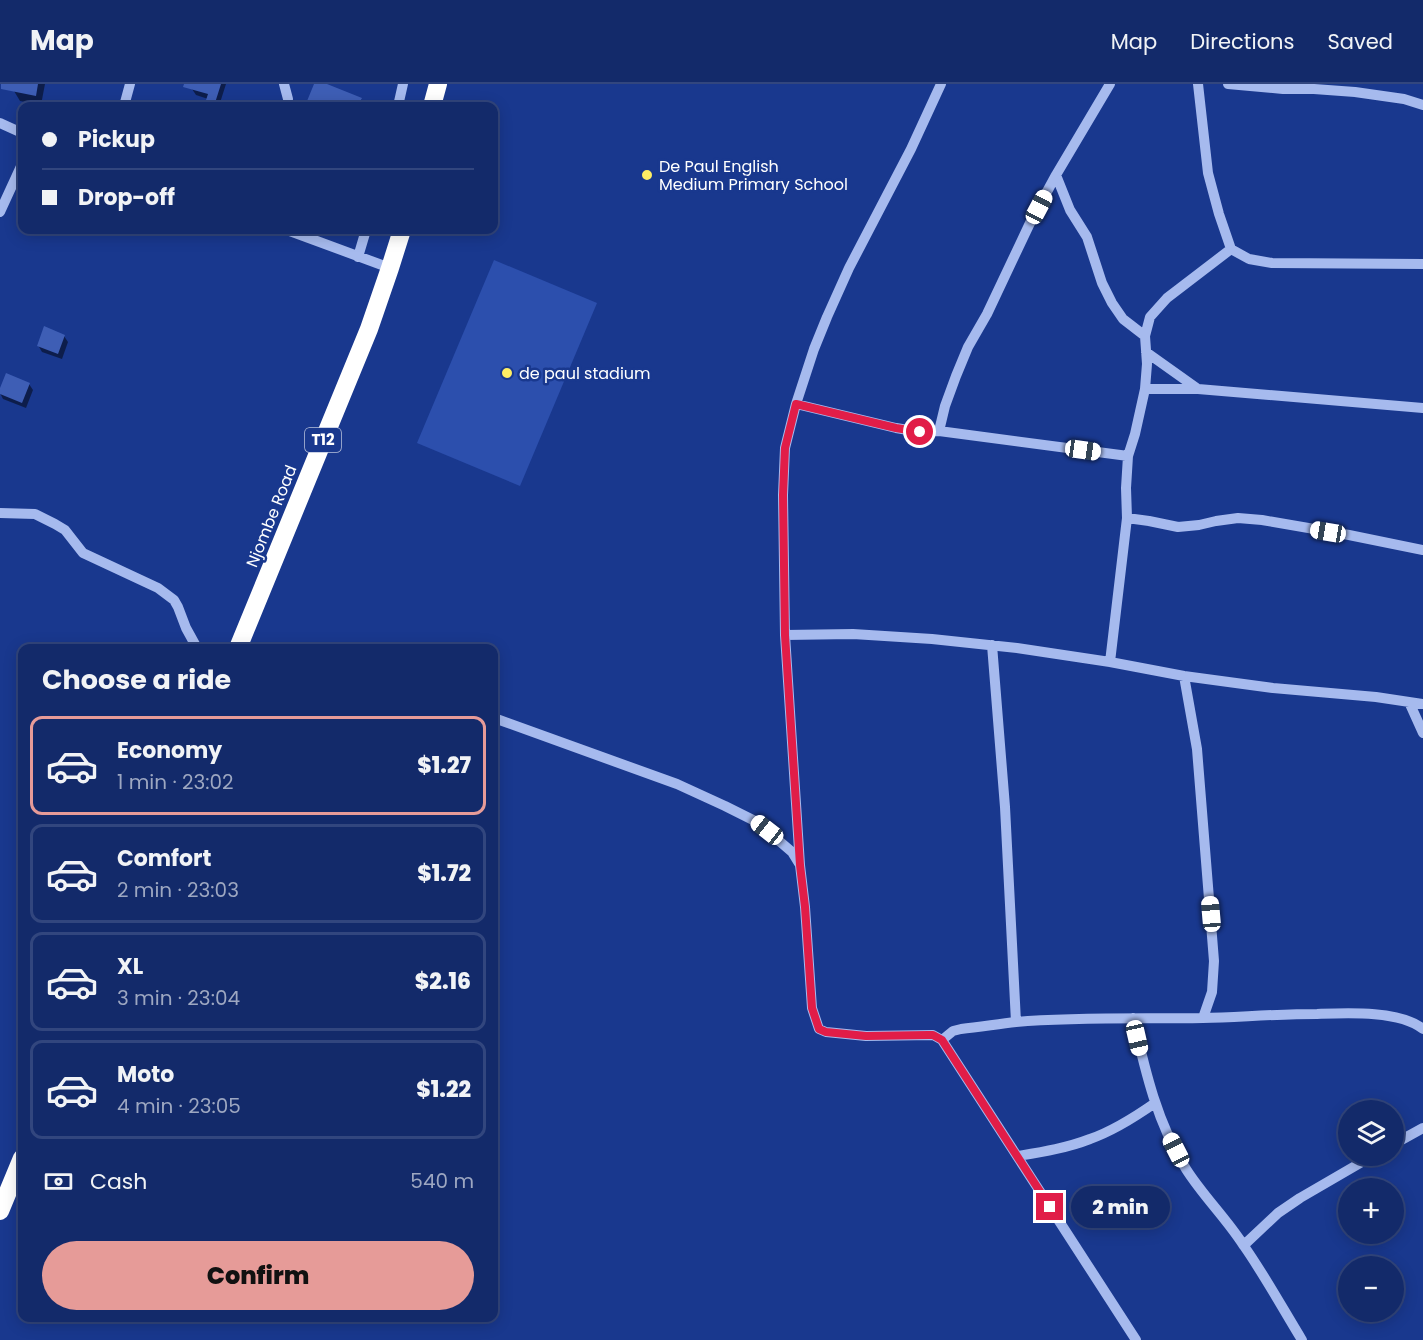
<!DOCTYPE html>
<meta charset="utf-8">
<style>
:root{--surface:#132a6a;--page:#1c3270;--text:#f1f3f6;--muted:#9da7c1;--line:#32467e;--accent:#e69b98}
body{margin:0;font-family:Poppins,sans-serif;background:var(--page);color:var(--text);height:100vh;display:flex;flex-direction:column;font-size:22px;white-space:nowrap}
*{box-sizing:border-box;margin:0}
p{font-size:20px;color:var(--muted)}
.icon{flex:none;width:33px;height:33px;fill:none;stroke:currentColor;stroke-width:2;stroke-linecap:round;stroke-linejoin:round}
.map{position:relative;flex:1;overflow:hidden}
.drawer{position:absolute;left:18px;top:560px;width:480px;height:678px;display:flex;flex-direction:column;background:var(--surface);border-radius:12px;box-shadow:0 3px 15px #0003,0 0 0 2px var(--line)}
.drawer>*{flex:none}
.top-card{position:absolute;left:18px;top:18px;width:480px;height:132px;border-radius:12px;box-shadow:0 3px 15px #0003,0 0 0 2px var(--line);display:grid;align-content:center;height:132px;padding:0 24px;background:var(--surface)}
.tools{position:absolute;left:1338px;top:1016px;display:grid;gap:12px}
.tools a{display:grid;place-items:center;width:66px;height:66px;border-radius:50%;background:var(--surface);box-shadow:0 3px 15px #0003,0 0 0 2px var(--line);font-size:30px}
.end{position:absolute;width:27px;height:27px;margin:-14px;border:8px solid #e11d48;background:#fff;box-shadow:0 0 0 3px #fff}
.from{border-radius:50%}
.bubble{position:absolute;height:42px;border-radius:21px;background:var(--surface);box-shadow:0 3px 15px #0003,0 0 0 2px var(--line);font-size:20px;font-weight:800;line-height:42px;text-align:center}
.car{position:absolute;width:18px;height:36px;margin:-18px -9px;border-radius:8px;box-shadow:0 0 4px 2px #0007;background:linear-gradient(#fff 24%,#345 0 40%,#fff 0 76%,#345 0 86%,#fff 0)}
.top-card b{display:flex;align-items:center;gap:21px;height:57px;font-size:22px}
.top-card b+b{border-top:2px solid var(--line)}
.top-card i{width:15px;height:15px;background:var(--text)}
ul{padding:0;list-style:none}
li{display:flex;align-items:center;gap:18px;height:99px;margin:0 12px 9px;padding:0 12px;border:3px solid var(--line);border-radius:12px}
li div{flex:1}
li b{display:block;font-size:22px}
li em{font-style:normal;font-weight:800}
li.on{border-color:var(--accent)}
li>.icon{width:54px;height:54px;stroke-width:1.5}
h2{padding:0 24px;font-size:27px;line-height:72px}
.pay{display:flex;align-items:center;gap:15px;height:66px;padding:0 24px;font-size:22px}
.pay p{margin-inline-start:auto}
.primary-button{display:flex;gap:12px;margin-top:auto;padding:12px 24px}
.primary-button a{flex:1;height:69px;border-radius:36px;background:var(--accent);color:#111;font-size:24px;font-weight:800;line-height:69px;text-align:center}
header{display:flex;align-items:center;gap:36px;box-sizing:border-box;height:84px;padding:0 30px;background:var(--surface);border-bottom:2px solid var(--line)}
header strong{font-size:28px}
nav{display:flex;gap:33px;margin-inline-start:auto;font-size:21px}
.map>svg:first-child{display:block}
.green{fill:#2c4fad}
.shadow{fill:#0007}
.building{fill:#3e5eb5}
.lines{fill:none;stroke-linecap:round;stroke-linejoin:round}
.minor{stroke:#a6baee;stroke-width:10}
.highway{stroke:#fff;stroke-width:18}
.route{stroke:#e11d48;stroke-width:8}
.poi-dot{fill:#ffee64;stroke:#19388e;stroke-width:2}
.labels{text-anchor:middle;stroke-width:5;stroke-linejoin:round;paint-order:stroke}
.shield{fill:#19388e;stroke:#bac3dd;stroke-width:1.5}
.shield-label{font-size:15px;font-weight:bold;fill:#fff}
.poi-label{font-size:16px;fill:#fff;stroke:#19388e;text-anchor:start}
.street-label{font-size:16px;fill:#fff;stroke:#19388e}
</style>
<header>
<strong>Map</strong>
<nav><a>Map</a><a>Directions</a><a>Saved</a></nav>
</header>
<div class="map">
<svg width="1423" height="1256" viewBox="0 0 1423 1256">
<rect width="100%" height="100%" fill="#19388e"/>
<path class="green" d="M 494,176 L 597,219 L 520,402 L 417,359 Z"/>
<path class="shadow" d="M 15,0 L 45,0 L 41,21 L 20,17 L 14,7 Z
M 193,0 L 226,0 L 219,22 L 211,22 L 207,16 L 208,15 L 196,11 L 192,5 Z
M 315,0 L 322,0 L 361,15 L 365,22 L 307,22 Z
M 64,252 L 68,258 L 62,275 L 42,268 L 38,261 Z
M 29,300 L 33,306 L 26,324 L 3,315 L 0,309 L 0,308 Z"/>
<path class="building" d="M 1,0 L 38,0 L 36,12 L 1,5 Z
M 184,0 L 221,0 L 215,19 L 206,16 L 208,10 L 183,3 Z
M 314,0 L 327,0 L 362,14 L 358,22 L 305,22 Z
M 44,242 L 65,251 L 58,270 L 37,262 Z
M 6,289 L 30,299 L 22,319 L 0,310 L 0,304 Z"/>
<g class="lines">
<path class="minor" d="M 284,0 L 288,15
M 1198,0 L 1208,89 L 1219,130 L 1231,165 L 1249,175 L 1272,179 L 1423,180
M 1228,0 L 1283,5 L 1314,5 L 1355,8 L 1404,15 L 1423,21
M 124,22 L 130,0
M 398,22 L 403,0
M 0,39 L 22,49
M 1056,91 L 1070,126 L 1087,153 L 1102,199 L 1112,219 L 1123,235 L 1145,252
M 0,128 L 22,80
M 287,146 L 390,184
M 358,173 L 366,146
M 1146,268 L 1198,305
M 1145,305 L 1198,305 L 1423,324
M 796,320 L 896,344 L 920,348 L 939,347 L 1128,372
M 939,347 L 945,322 L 956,292 L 968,263 L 987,230 L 1030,139 L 1056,91 L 1110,0
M 0,429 L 35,430 L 55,440 L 65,446 L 83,469 L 158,504 L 174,516 L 178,523 L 186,544 L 197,564
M 1127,434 L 1149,437 L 1178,443 L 1199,441 L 1216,437 L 1238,434 L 1262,436 L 1349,451 L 1423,466
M 785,551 L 853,550 L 932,555 L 1017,564 L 1110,578 L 1184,592 L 1273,604 L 1376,613 L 1423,620
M 992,561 L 1005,723 L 1016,938
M 1110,578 L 1127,434 L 1126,404 L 1128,372 L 1135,350 L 1145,305 L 1147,280 L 1145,252 L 1150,233 L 1167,214 L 1231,165
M 1184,592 L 1197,665 L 1214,877 L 1212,908 L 1203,934
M 1409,618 L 1423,649
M 494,634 L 677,700 L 725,722 L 757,738 L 792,768 L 800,781 L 805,823 L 812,924 L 819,945 L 826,948 L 866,952 L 933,951 L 942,956 L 1136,1256
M 800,781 L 785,551 L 783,411 L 785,364 L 796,320 L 814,265 L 827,233 L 849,184 L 911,65 L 941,0
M 1133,934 C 1145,986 1157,1039 1186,1085 C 1203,1112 1227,1135 1244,1162 C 1265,1192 1283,1225 1302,1256
M 942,956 L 953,947 L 961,945 C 980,943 998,940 1016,938 C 1078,933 1140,935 1203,934 C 1241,933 1278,930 1317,930 C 1345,929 1400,926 1423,945
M 1394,1060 L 1423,1044
M 1018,1072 C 1042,1068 1067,1064 1090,1055 C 1113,1047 1135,1033 1155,1019
M 1244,1161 L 1278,1129 L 1300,1114 L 1374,1071"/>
<path class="highway" d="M 432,22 L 438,0
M 238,564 L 369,245 L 390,184 L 402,146
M 0,1127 L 22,1074"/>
</g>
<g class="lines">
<path class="route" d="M 920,348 L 896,344 L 796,320 L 785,364 L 783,411 L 785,551 L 800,781 L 805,823 L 812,924 L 819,945 L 826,948 L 866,952 L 928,951 L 933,951 L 942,956 L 1050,1123"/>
</g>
<g class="poi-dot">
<circle cx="647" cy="91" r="6"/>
<circle cx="507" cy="289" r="6"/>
</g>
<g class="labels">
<rect class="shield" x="305" y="344" width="36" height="24" rx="4.5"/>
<g class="shield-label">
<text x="323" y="361">T12</text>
</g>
<g class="poi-label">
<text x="659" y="88">De Paul English<tspan x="659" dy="18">Medium Primary School</tspan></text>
<text x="519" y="295">de paul stadium</text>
</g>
<g class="street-label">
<text transform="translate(271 432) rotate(-68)" y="6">Njombe Road</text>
</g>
</g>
</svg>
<div class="tools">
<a><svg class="icon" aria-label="layers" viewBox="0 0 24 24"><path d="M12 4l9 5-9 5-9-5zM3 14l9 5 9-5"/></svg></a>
<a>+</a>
<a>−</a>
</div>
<i class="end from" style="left:920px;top:348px"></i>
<i class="end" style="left:1050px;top:1123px"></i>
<div class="bubble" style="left:1071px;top:1102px;width:99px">2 min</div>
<i class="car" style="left:1039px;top:123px;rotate:28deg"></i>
<i class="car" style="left:1083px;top:366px;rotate:98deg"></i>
<i class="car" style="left:1328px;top:448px;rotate:280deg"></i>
<i class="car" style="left:767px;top:746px;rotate:308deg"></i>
<i class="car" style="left:1211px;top:830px;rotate:355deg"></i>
<i class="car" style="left:1137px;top:954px;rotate:167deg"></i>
<i class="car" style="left:1176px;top:1066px;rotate:333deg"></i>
<div class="top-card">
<b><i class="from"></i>Pickup</b>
<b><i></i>Drop-off</b>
</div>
<section class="drawer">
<h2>Choose a ride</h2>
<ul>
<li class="on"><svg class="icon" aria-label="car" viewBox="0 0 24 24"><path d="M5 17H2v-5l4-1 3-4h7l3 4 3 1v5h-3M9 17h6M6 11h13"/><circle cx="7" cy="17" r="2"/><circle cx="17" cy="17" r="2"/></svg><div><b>Economy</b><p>1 min · 23:02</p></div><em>$1.27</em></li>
<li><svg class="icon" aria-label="car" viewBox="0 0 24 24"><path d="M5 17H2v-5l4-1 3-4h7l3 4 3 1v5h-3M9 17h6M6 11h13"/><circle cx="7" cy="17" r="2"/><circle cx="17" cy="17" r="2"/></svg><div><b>Comfort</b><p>2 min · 23:03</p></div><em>$1.72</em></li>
<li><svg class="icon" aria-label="car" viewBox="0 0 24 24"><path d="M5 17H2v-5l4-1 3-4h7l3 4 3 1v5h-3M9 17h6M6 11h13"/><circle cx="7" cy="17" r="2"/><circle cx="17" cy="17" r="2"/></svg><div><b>XL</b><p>3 min · 23:04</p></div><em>$2.16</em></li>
<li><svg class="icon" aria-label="car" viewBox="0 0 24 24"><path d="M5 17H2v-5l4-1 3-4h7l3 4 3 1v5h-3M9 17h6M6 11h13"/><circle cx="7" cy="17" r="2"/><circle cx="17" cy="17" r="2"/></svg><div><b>Moto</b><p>4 min · 23:05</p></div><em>$1.22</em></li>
</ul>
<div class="pay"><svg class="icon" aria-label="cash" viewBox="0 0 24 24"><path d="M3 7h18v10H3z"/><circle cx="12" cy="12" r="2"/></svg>Cash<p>540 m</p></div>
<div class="primary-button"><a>Confirm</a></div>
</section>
</div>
